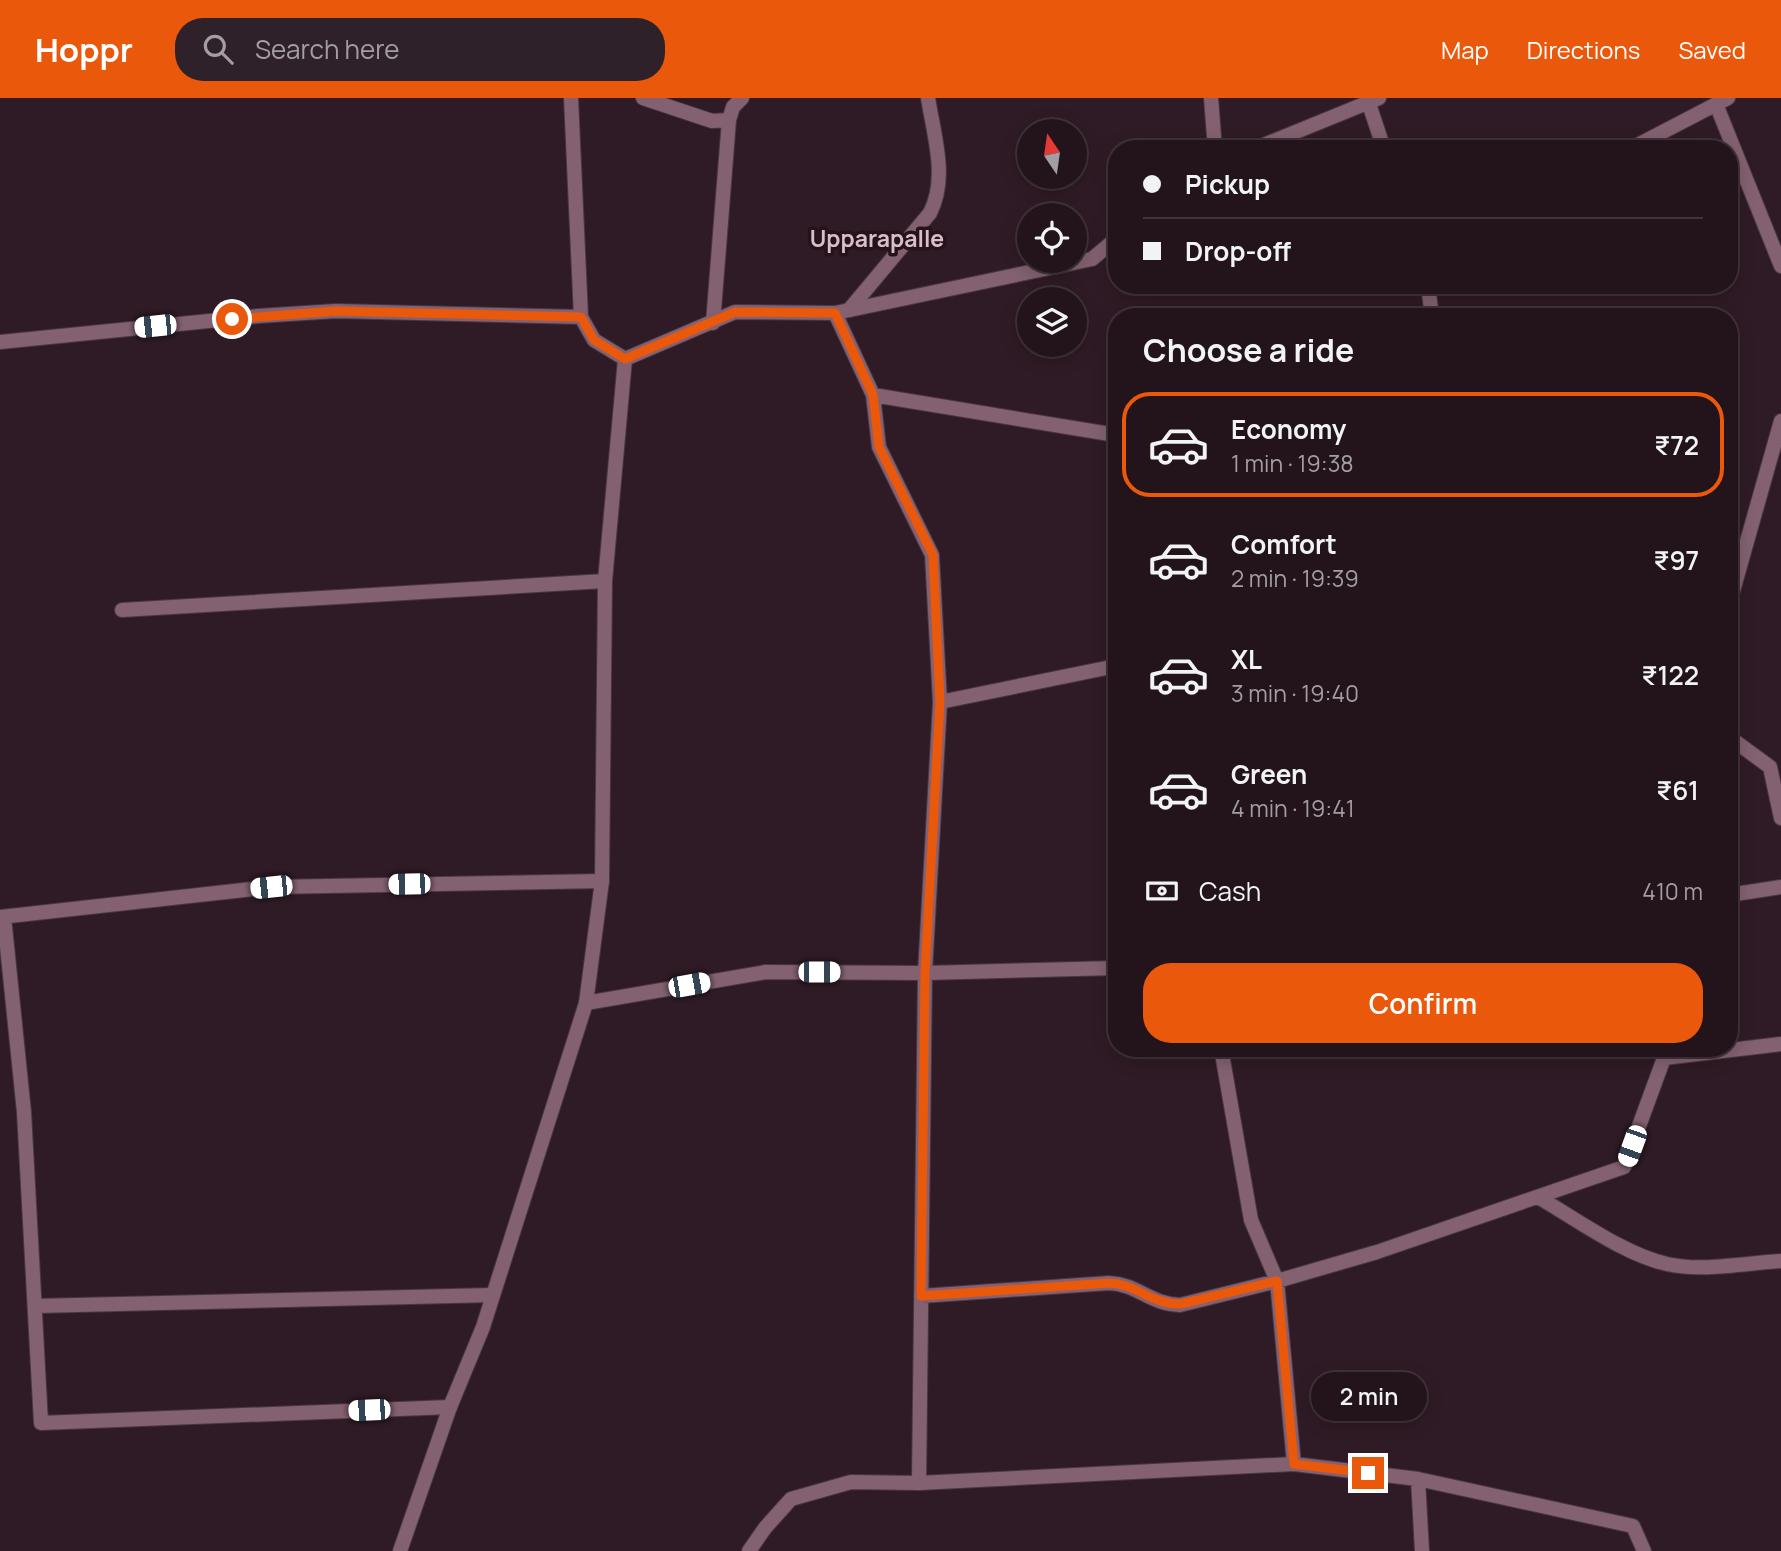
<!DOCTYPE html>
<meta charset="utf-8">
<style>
:root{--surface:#23141c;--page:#2f2129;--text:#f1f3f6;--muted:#a39ea3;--line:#40333b;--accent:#ea580c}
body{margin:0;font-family:Manrope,sans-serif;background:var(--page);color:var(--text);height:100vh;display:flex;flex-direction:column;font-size:26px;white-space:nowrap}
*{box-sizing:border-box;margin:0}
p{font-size:23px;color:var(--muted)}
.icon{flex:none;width:38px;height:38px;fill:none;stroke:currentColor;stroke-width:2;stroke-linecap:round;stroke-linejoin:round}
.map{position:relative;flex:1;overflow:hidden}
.details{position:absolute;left:1108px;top:210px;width:630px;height:749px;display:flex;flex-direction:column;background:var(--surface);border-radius:28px;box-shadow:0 4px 18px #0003,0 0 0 2px var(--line)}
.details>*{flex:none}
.top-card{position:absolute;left:1108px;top:42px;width:630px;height:154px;border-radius:28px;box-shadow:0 4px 18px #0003,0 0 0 2px var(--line);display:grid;align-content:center;height:154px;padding:0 35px;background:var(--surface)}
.needle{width:46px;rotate:347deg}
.buttons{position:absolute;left:1017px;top:21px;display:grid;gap:14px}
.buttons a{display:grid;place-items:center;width:70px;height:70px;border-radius:50%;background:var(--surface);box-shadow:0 4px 18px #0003,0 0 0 2px var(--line);font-size:35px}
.end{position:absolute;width:32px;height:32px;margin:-16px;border:9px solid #ea580c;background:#fff;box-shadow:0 0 0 4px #fff}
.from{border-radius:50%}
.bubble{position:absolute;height:49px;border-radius:24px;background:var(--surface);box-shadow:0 4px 18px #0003,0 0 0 2px var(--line);font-size:23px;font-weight:600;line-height:49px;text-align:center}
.car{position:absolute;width:21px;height:42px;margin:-21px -10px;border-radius:9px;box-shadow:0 0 5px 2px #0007;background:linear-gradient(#fff 24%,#345 0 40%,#fff 0 76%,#345 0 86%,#fff 0)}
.top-card b{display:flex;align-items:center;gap:24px;height:66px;font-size:26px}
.top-card b+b{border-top:2px solid var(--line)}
.top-card i{width:18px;height:18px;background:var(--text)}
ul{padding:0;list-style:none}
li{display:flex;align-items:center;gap:21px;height:105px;margin:0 14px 10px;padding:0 21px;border:4px solid transparent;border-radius:28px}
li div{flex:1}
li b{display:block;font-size:26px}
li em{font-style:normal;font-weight:600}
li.current{border-color:var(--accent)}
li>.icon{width:63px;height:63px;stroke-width:1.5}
h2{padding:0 35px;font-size:32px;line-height:84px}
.pay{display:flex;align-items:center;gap:18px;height:77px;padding:0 35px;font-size:26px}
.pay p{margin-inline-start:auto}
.primary-button{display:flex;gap:14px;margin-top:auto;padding:14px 35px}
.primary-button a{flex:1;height:80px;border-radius:28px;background:var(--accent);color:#fff;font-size:28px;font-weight:600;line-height:80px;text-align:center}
header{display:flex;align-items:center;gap:42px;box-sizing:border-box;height:98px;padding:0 35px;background:var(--accent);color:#fff}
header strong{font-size:33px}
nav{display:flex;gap:38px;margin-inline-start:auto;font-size:24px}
.search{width:490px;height:63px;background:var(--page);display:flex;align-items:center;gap:18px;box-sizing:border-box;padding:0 24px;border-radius:28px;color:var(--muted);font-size:26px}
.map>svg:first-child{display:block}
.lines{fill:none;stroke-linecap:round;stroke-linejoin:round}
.minor-casing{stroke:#4a3741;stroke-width:16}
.tertiary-casing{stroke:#4a3741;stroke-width:16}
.minor{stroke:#836171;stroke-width:14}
.tertiary{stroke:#836171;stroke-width:14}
.route{stroke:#ea580c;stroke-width:9}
.labels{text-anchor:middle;stroke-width:7;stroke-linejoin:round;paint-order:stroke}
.neighbourhood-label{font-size:23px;font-weight:bold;fill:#d8bec9;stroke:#25121b}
</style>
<header>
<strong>Hoppr</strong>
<div class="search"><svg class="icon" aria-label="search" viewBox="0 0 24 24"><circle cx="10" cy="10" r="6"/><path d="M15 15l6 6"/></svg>Search here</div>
<nav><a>Map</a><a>Directions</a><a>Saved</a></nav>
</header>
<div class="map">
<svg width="1781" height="1453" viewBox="0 0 1781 1453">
<rect width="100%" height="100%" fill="#2f1b25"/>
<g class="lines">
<defs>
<path id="minor" d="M 571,0 L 581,219 L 594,242 L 625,261
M 643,0 L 712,23 L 729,22
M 1211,0 L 1215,51
M 1369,6 L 1384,51
M 1716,6 L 1781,168
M 1630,51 L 1728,0
M 1428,187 L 1432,219
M 849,212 L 930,115 C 948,80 934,38 928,0
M 835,215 L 873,297 L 879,349 L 932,457 L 940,604 L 925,875 L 919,1385
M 713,225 L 729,22 L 733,9 L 742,0
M 0,244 L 258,218 L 336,213 L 581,219
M 873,297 L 1116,337
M 1729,507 L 1781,323
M 122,512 L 605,483
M 940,604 L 1116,568
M 1729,639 L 1770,669 L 1781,720
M 1729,797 L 1781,789
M 0,819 L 271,789 L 602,783
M 4,819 L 24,1014 L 41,1325 L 450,1309
M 586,905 L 766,874 L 925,875 L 1116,870
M 1221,950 L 1251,1122 L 1277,1183 L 1294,1366
M 1664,960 L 1781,946
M 1538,1099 C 1576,1121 1625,1157 1667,1166 C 1701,1174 1746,1165 1781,1163
M 921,1198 L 1109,1185 C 1138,1186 1149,1206 1180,1207 L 1277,1183 L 1377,1154 L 1624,1069 L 1664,960 L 1661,950
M 35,1208 L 493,1197
M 1418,1381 L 1422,1453
M 749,1453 L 765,1430 L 791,1401 L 851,1384 L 919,1385 L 1294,1366 L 1418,1381 L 1633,1428 L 1644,1453"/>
<path id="tertiary" d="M 1254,51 L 1379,0
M 400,1453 L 450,1309 L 483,1229 L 586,905 L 602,783 L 605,483 L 625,261 L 735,214 L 835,215 L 1092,161 L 1116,141"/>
</defs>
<use href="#minor" class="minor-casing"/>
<use href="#tertiary" class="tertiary-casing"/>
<use href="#minor" class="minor"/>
<use href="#tertiary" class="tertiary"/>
</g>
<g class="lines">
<path class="route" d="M 232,221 L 336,213 L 581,219 L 594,242 L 625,261 L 735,214 L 835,215 L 873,297 L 879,349 L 933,457 L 940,604 L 925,875 L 921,1198 L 1109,1185 C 1138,1186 1149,1206 1181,1206 L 1277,1183 L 1294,1366 L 1368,1375"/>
</g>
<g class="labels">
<g class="neighbourhood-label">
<text x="877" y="149">Upparapalle</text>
</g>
</g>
</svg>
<div class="buttons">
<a><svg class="needle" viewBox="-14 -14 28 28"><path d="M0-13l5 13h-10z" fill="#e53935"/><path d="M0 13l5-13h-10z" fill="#a39ea3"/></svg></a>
<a><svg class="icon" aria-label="locate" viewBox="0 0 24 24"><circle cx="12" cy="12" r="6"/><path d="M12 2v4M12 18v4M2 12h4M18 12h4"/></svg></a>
<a><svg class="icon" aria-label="layers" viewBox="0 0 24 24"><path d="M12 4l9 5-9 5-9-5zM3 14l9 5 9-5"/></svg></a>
</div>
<i class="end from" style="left:232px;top:221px"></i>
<i class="end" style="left:1368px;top:1375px"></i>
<div class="bubble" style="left:1311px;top:1274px;width:116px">2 min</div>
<i class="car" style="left:155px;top:228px;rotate:264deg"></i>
<i class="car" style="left:409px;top:786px;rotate:269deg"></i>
<i class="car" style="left:271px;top:789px;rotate:264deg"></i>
<i class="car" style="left:819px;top:874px;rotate:90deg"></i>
<i class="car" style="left:689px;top:887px;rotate:80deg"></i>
<i class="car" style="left:1632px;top:1048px;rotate:200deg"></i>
<i class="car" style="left:369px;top:1312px;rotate:268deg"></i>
<div class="top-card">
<b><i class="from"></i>Pickup</b>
<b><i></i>Drop-off</b>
</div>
<section class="details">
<h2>Choose a ride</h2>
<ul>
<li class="current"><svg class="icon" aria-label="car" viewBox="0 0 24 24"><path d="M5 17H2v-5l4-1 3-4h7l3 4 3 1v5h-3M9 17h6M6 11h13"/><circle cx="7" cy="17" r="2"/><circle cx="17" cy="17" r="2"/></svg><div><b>Economy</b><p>1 min · 19:38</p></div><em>₹72</em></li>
<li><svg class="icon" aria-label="car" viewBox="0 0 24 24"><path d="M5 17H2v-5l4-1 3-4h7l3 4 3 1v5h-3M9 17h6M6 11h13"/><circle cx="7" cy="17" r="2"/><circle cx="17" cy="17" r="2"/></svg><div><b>Comfort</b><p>2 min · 19:39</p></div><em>₹97</em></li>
<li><svg class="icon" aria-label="car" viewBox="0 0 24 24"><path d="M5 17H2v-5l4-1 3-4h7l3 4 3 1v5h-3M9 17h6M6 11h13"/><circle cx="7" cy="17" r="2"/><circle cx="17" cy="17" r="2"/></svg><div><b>XL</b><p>3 min · 19:40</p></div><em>₹122</em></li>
<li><svg class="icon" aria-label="car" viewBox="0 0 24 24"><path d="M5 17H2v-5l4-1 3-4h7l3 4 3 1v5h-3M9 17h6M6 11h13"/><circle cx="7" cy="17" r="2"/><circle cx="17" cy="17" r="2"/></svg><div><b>Green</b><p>4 min · 19:41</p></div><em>₹61</em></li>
</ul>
<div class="pay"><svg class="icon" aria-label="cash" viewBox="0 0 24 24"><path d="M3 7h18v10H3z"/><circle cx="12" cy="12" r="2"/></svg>Cash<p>410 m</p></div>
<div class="primary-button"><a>Confirm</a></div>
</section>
</div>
